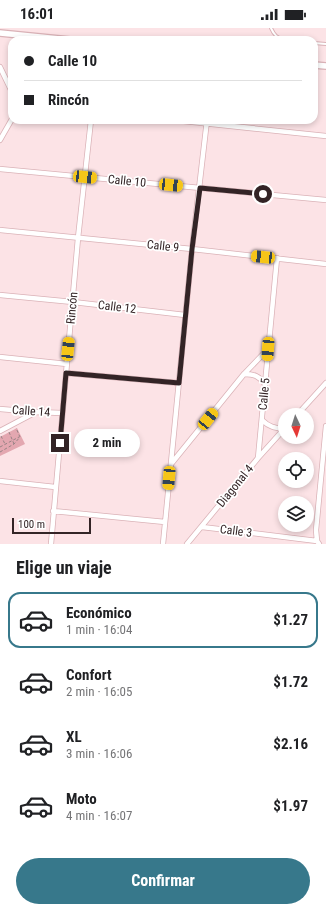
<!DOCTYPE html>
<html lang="es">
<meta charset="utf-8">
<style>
:root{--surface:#fff;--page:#f6f6f6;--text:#202124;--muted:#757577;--line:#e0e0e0;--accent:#37788b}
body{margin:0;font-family:"Roboto Condensed",sans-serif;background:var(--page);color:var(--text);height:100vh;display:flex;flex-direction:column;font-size:15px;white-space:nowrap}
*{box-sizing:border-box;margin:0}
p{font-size:13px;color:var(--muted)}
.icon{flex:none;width:22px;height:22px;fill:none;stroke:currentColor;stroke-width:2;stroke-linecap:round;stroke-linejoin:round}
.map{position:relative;height:516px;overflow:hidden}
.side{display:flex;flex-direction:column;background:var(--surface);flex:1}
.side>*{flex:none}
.hud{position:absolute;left:8px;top:8px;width:310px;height:88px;border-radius:12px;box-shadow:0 2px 6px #0003;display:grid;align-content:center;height:88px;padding:0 16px;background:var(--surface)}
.needle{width:26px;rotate:176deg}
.controls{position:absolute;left:278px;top:380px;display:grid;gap:8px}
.controls a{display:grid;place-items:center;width:36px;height:36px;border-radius:50%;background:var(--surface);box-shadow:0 2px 6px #0003;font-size:20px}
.scale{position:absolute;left:12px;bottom:10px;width:79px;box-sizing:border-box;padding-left:4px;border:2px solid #332426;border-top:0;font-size:11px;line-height:14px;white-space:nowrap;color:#332426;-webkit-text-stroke:3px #fff;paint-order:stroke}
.end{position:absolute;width:18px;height:18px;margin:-9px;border:5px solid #332426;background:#fff;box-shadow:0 0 0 2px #fff}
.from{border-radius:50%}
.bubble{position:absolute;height:28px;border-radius:14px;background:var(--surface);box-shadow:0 2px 6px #0003;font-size:13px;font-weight:700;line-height:28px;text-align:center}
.car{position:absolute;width:12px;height:24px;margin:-12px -6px;border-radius:5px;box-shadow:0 0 3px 1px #0007;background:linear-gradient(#f5c518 24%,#345 0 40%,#f5c518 0 76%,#345 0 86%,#f5c518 0)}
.hud b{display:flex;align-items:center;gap:14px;height:38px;font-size:15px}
.hud b+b{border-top:1px solid var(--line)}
.hud i{width:10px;height:10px;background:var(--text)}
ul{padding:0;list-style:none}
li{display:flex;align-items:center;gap:12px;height:56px;margin:0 8px 6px;padding:0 8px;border:2px solid transparent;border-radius:12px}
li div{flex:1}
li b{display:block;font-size:15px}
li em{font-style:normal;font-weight:700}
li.on{border-color:var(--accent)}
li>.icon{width:36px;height:36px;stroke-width:1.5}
h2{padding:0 16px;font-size:18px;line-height:48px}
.action{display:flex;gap:8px;margin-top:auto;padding:8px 16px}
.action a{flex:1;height:46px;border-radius:24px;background:var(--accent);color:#fff;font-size:16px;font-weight:700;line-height:46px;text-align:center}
.status{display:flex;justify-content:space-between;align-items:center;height:28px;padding:0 20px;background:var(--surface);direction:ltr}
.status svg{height:11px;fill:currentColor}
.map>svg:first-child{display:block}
.green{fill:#e3a7b0}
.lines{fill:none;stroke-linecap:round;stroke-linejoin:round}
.service-casing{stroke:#dab2b7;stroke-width:4}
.minor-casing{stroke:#dab2b7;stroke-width:6}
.tertiary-casing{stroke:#dab2b7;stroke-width:8}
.path{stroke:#978385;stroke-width:1;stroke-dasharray:3 2;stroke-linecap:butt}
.service{stroke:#fff;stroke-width:2}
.minor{stroke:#fff;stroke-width:4.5}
.tertiary{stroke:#fff;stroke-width:5.5}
.route{stroke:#332426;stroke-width:5}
.labels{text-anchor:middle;stroke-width:3.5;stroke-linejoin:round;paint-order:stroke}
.street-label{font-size:12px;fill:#332426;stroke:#fff}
</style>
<div class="status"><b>16:01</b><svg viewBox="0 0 49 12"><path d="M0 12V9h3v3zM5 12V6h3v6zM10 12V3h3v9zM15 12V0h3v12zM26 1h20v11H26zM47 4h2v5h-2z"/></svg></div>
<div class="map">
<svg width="326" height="516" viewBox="0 0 326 516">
<rect width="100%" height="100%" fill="#fce3e6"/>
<path class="green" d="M 17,400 L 25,416 L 0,428 L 0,409 Z"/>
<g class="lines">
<defs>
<path id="service" d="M 271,0 C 274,7 277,10 285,12
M 314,15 L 326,16"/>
<path id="minor" d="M 0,39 L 12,64
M 174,92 L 326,108
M 0,112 L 12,91
M 0,141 L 326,172
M 0,202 L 192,221 L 326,236
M 0,267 L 73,274 L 185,287
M 0,329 L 67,336
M 66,345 L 179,355
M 244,346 C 254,346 259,348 265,356
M 0,381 L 36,384 L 62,385
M 297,387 L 326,355
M 262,392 C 269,399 275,400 284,401
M 0,403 L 36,384
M 258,430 L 277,230
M 171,436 L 244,346 L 268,321
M 0,453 L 55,459
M 53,483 L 165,494
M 202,499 L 317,513
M 51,516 L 78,210 L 91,92
M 163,516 L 192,221 L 207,92
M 187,516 L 258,430 L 285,400
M 319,516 L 317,513 L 316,502 L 326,398"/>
<path id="tertiary" d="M 0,5 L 70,12
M 314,37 L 326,38"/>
</defs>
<use href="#service" class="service-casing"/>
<use href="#minor" class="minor-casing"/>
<use href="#tertiary" class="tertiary-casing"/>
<path class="path" d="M 9,404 L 14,416
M 1,408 L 5,416
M 0,419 L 19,409
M 0,424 L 14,416 L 20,409 L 16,400"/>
<use href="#service" class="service"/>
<use href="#minor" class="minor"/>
<use href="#tertiary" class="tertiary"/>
</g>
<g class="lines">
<path class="route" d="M 60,415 L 66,345 L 179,355 L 192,221 L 200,160 L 263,166"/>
</g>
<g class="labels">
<g class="street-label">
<text transform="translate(127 153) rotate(6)" y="4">Calle 10</text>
<text transform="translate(163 218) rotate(6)" y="4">Calle 9</text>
<text transform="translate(117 279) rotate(7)" y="4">Calle 12</text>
<text transform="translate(72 280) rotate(-85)" y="4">Rincón</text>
<text transform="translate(264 366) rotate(-85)" y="4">Calle 5</text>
<text transform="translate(31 383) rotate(4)" y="4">Calle 14</text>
<text transform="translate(235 458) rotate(-51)" y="4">Diagonal 4</text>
<text transform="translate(236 503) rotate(7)" y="4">Calle 3</text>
</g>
</g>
</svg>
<div class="controls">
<a><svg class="needle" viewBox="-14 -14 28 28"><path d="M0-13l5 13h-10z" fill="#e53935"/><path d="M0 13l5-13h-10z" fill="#757577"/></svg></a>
<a><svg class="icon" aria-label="locate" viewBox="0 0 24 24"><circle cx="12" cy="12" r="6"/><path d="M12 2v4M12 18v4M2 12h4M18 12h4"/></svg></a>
<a><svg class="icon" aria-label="layers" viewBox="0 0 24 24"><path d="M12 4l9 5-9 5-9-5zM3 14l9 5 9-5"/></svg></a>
</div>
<div class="scale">100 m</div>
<i class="end from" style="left:263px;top:166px"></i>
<i class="end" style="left:60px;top:415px"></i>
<div class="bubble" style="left:74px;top:401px;width:66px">2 min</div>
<i class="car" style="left:85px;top:149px;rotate:96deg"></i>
<i class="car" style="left:171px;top:157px;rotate:96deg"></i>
<i class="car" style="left:263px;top:229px;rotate:276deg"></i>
<i class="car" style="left:68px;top:321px;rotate:6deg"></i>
<i class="car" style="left:268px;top:321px;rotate:184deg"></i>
<i class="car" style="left:208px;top:391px;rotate:39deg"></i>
<i class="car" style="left:169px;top:450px;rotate:185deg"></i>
<div class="hud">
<b><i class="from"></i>Calle 10</b>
<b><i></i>Rincón</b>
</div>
</div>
<section class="side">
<h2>Elige un viaje</h2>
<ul>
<li class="on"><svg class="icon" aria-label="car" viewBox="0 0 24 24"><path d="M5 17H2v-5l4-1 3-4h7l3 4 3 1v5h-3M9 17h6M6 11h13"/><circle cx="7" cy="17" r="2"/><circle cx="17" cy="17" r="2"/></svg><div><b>Económico</b><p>1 min · 16:04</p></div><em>$1.27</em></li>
<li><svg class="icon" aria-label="car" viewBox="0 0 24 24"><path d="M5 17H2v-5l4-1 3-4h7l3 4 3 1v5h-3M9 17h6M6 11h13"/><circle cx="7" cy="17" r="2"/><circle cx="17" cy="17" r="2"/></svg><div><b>Confort</b><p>2 min · 16:05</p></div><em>$1.72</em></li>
<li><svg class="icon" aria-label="car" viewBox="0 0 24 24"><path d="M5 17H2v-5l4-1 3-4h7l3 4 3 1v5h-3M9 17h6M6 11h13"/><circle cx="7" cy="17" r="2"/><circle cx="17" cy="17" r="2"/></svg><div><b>XL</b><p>3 min · 16:06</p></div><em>$2.16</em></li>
<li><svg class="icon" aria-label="car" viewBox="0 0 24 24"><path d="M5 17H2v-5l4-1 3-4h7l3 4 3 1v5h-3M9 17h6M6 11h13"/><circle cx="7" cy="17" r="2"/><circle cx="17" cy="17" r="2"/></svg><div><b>Moto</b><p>4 min · 16:07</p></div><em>$1.97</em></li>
</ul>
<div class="action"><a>Confirmar</a></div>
</section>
